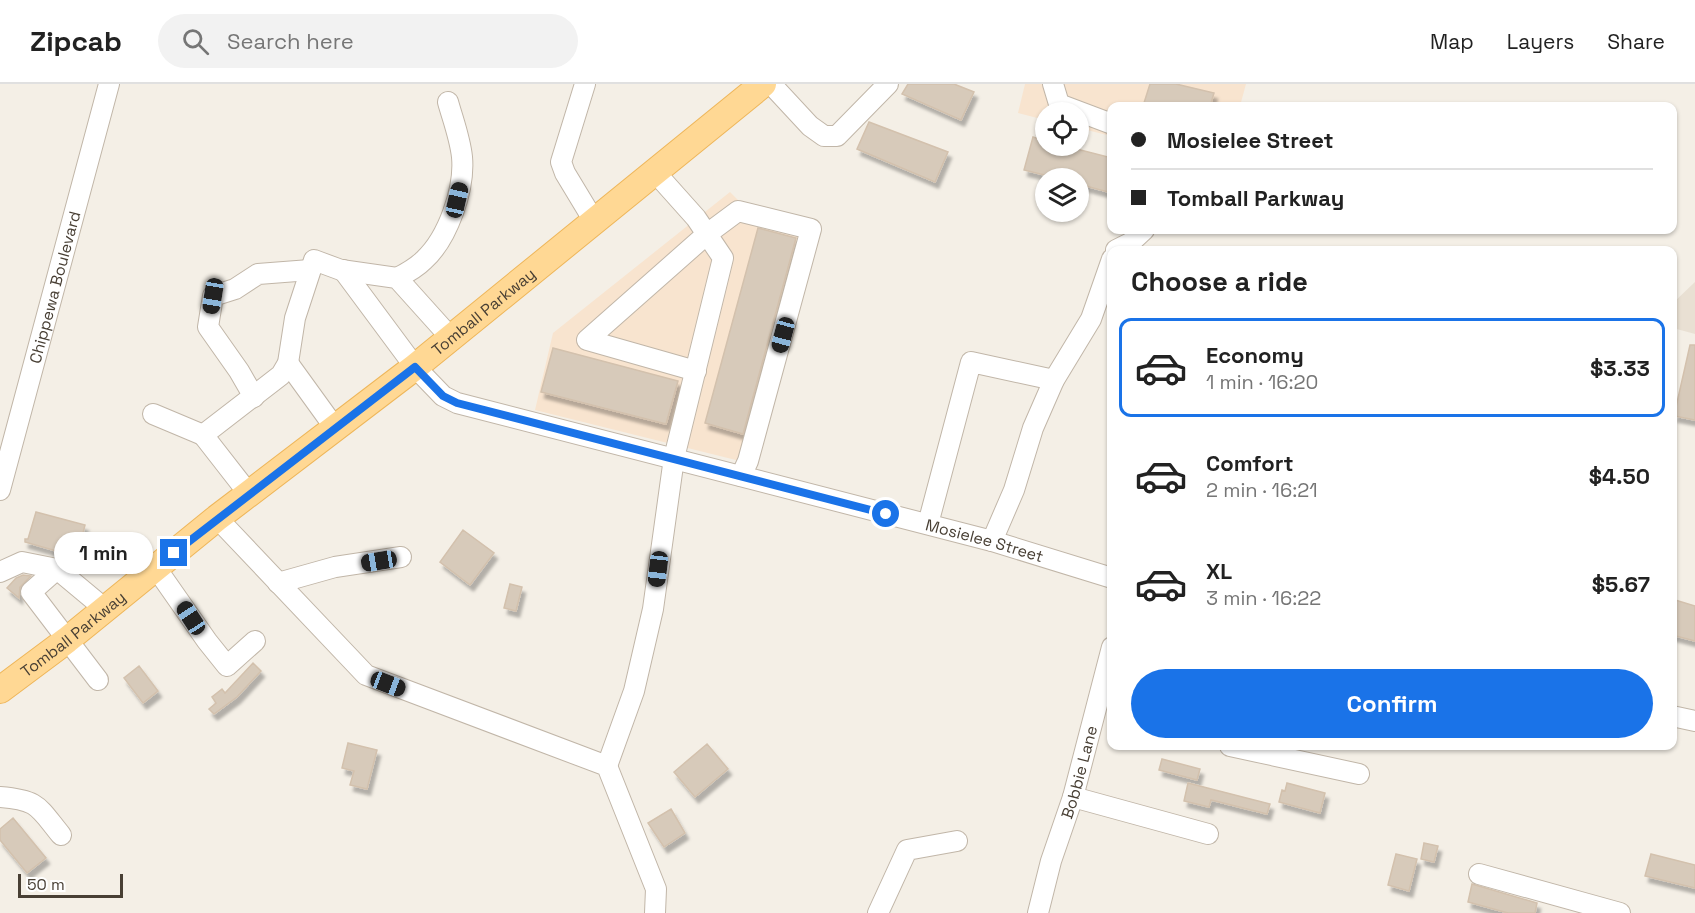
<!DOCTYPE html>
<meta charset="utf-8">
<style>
:root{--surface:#fff;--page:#f2f2f2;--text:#222;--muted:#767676;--line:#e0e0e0;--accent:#1a73e8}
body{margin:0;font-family:"Space Grotesk",sans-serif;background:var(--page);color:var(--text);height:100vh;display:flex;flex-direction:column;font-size:22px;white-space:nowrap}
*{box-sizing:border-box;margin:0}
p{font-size:20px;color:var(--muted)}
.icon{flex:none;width:33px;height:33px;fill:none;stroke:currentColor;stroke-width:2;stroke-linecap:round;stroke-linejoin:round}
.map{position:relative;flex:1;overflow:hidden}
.side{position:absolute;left:1107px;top:162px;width:570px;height:504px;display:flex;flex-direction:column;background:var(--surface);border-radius:12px;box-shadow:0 2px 4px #0004}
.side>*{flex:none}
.hud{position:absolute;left:1107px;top:18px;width:570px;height:132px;border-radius:12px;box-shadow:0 2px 4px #0004;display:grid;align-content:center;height:132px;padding:0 24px;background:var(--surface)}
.buttons{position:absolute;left:1035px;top:18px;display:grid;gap:12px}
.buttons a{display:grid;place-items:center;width:54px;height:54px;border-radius:50%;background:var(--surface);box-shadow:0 2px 4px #0004;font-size:30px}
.scale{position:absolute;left:18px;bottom:15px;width:105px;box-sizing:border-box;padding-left:6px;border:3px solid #483f34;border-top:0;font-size:16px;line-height:21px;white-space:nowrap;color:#483f34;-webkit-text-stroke:4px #fff;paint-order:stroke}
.end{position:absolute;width:27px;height:27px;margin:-14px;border:8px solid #1a73e8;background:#fff;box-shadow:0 0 0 3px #fff}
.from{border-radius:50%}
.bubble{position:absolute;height:42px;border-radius:21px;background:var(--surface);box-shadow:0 2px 4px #0004;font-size:20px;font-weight:800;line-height:42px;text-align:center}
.car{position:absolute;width:18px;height:36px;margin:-18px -9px;border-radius:8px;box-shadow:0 0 4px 2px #0007;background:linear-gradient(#222 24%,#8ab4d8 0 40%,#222 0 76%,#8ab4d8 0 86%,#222 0)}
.hud b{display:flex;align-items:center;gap:21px;height:57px;font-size:22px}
.hud b+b{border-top:2px solid var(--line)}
.hud i{width:15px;height:15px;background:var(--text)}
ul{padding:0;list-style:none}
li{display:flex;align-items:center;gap:18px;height:99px;margin:0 12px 9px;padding:0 12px;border:3px solid transparent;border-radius:12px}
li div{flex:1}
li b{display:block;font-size:22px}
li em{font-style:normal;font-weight:800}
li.selected{border-color:var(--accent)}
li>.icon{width:54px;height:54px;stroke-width:1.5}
h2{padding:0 24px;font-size:27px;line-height:72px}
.button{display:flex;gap:12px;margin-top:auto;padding:12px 24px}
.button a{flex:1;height:69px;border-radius:36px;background:var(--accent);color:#fff;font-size:24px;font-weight:800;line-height:69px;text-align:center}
header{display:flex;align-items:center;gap:36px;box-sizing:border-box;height:84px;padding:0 30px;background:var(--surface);border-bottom:2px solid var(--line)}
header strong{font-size:28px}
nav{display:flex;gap:33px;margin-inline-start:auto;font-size:21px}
.search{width:420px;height:54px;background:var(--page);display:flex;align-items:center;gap:15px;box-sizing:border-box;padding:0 21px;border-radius:33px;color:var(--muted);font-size:22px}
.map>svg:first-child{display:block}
.residential{fill:#e9e0d3}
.commercial{fill:#f8e4cf}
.building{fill:#d7caba;stroke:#d3c1ad;stroke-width:1.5;filter:url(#shadow)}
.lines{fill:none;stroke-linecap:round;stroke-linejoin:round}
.minor-casing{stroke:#c1b6a8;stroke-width:22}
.major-casing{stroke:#eeb65a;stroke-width:28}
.minor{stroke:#fff;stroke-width:20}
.major{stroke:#ffd894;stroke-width:26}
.route{stroke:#1a73e8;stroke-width:8}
.labels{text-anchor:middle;stroke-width:6;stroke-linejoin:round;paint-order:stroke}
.street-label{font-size:16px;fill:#483f34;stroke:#fff}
</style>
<header>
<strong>Zipcab</strong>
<div class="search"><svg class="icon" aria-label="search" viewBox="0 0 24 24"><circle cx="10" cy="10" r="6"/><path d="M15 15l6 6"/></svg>Search here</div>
<nav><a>Map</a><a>Layers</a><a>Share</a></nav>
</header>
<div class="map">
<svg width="1695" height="829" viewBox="0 0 1695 829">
<defs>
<filter id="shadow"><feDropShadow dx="3.5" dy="6" stdDeviation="1.5" flood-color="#0004"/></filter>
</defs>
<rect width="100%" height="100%" fill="#f4efe6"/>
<path class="residential" d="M 1695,198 L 1695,250 L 1673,244 L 1672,220 Z"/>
<path class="commercial" d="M 1025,0 L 1246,0 L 1240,22 L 1112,22 L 1111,52 L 1079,44 L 1078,28 L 1046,28 L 1045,36 L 1018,29 Z
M 730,108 L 741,119 L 820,139 L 756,381 L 535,326 L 553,249 Z"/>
<path class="building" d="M 908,0 L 954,0 L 974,8 L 961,36 L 902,10 Z
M 1150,0 L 1176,0 L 1214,9 L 1210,22 L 1143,22 Z
M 869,38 L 948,68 L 935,98 L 857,65 Z
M 1033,53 L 1046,57 L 1046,62 L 1065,62 L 1112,74 L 1112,109 L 1078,100 L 1078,94 L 1057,94 L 1024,86 Z
M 758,144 L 796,154 L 743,350 L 705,339 Z
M 1690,261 L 1695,261 L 1695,336 L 1674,332 Z
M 553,264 L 678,297 L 666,340 L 541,308 Z
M 36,428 L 85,441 L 77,473 L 25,458 L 25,455 L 28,455 Z
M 463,446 L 494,469 L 470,501 L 440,478 Z
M 23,491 L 31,492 L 20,503 L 19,514 L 7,504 L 16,494 Z
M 510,500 L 522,503 L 516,527 L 504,524 Z
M 1672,515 L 1695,522 L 1695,557 L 1672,551 Z
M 253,579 L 261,587 L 237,613 L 214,630 L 209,625 L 216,619 L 212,613 L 222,605 L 225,609 Z
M 139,582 L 158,607 L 143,619 L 124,594 Z
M 348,659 L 377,666 L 367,705 L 350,701 L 354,687 L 342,684 Z
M 707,660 L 728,685 L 695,713 L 674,688 Z
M 1162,675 L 1200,685 L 1197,696 L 1159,686 Z
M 1188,699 L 1270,720 L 1267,730 L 1211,716 L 1209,723 L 1184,717 Z
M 1287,699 L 1325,709 L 1320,729 L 1279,718 L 1282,706 L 1285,707 Z
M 671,725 L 685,749 L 664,763 L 648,739 Z
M 13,734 L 46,774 L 27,789 L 0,756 L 0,745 Z
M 1424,759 L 1438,762 L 1434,778 L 1421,775 Z
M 1396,770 L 1417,775 L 1409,807 L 1388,801 Z
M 1651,770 L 1695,781 L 1695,804 L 1645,792 Z
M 1472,800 L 1537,819 L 1535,829 L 1508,829 L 1468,818 Z"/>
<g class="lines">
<defs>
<g id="minor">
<path d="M 585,0 L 561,78 L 565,89 L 594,137"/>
<path d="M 771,0 L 810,42 L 824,52 L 837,52 L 888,0"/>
<path d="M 1053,0 L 1059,20 L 1112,40"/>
<path d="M 1116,166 L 1130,159 L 1144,146"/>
<path id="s1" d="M 343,186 L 415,283 L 443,312 L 457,319 L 992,457 L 1112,494"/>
<path d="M 397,194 C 407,189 416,184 424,176 C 448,154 465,105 462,73 C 460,54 453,36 448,18"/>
<path d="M 288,279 L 335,344"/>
<path d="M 696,287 L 587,256 L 707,150 L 738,127 L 811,145 L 748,377 L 741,392"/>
<path d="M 254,313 L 239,287 L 208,243 L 213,212 L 235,205 L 258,190 L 310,186"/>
<path d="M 153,330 L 203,351"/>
<path id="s2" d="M 0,406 L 109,0"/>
<path d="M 249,410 L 203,351 L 281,291 L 288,279 L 295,234 L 314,176 L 341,186 L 397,194 L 451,254"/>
<path d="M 217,434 L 366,591 L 607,682 L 656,805 L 655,829"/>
<path d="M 928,440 L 971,278 L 1054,296"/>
<path d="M 992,457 L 1014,406 L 1033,344 L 1054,296 L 1091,235 L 1112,175"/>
<path d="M 156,484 L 207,557 L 227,582 L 255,557"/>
<path d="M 0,488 L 22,478 L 57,485"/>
<path d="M 278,499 L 335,483 L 401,473"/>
<path d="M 98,596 L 31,508 L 57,485 L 105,525"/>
<path d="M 1672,632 L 1695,637"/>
<path d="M 1230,662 L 1359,690"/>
<path d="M 607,682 L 634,607 L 653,525 L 674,374 L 723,174 L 696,134 L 654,87"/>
<path d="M 0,713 C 39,716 38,723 61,751"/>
<path d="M 1073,713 L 1208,750"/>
<path d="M 1479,790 L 1620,829"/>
<path d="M 878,829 L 907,766 L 957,757"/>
<path id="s3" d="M 1038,829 L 1051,777 L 1073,713 L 1112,563"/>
</g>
<g id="major">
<path id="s4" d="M 0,606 L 67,556 L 217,434 L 415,283 L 763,0"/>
</g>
</defs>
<use href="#minor" class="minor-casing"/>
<use href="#major" class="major-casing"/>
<use href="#minor" class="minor"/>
<use href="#major" class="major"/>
</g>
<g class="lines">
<path class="route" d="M 174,469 L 415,283 L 443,312 L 457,319 L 886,430"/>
</g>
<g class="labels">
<g class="street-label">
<text dy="6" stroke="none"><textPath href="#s2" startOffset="210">Chippewa Boulevard</textPath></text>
<text dy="6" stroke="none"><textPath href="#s4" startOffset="614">Tomball Parkway</textPath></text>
<text dy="6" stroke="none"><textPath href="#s1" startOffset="722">Mosielee Street</textPath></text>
<text dy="6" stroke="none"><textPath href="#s4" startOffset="92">Tomball Parkway</textPath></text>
<text dy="6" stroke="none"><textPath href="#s3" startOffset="147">Bobbie Lane</textPath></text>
</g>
</g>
</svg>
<div class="buttons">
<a><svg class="icon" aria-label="locate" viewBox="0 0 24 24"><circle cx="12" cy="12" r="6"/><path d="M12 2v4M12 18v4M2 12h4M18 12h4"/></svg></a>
<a><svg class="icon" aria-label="layers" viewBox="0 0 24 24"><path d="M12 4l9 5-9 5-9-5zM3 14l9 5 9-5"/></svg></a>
</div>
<div class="scale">50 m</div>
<i class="end from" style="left:886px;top:430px"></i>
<i class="end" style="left:174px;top:469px"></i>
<div class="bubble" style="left:54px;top:448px;width:99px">1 min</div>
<i class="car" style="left:457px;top:116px;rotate:13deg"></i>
<i class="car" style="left:213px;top:212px;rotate:189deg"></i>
<i class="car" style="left:783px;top:251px;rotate:195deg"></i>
<i class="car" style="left:379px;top:477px;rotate:261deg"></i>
<i class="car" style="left:658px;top:485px;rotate:187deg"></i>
<i class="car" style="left:191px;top:534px;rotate:327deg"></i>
<i class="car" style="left:388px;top:600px;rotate:111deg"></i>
<div class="hud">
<b><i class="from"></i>Mosielee Street</b>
<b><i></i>Tomball Parkway</b>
</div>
<section class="side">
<h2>Choose a ride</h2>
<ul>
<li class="selected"><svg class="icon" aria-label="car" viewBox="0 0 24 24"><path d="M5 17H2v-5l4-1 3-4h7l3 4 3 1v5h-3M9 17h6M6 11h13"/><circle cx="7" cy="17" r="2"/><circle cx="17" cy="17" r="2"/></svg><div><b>Economy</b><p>1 min · 16:20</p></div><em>$3.33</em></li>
<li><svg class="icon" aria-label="car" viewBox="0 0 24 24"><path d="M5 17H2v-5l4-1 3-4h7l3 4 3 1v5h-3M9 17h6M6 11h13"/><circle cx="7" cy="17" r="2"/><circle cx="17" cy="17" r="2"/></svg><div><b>Comfort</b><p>2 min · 16:21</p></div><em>$4.50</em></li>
<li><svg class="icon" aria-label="car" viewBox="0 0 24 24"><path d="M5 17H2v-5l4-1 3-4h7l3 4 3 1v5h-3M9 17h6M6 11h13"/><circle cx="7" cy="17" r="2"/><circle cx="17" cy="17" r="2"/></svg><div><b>XL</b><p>3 min · 16:22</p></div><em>$5.67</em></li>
</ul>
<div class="button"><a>Confirm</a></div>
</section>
</div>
